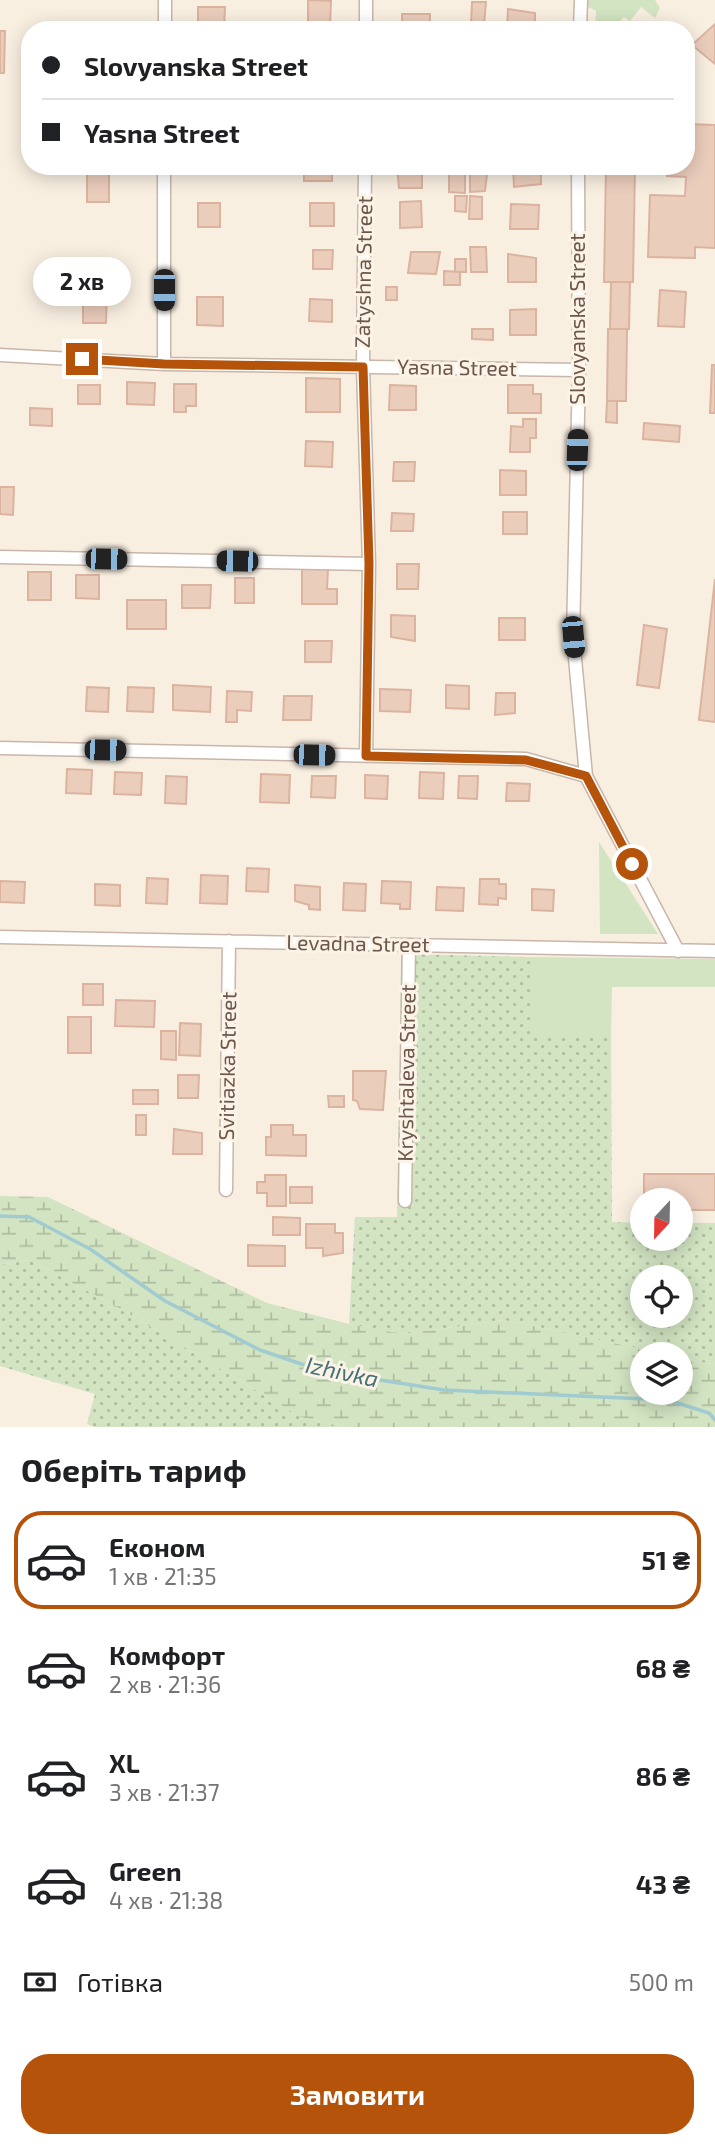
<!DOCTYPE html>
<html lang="uk">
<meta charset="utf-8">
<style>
:root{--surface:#fff;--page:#f6f6f6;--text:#202124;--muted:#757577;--line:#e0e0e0;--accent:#b45309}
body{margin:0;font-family:"Exo 2",sans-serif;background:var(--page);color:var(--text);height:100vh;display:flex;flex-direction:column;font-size:26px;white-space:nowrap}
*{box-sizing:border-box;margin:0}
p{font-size:23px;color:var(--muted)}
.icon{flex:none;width:38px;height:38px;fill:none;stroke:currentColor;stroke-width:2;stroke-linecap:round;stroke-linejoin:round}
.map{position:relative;height:1427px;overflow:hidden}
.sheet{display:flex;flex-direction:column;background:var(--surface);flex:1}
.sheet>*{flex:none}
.guide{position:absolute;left:21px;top:21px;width:674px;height:154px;border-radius:28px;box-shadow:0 4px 18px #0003;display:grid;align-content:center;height:154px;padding:0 21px;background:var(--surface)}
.needle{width:46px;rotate:202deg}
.controls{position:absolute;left:630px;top:1188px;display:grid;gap:14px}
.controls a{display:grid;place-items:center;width:63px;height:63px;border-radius:50%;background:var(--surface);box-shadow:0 4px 18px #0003;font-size:35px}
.end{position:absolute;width:32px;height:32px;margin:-16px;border:9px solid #b45309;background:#fff;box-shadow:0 0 0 4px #fff}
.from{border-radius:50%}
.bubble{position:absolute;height:49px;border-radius:24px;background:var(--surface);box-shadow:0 4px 18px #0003;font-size:23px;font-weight:700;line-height:49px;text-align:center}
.car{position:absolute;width:21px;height:42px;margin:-21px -10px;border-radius:9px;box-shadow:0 0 5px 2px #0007;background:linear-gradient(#222 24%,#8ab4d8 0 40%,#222 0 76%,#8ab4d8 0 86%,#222 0)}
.guide b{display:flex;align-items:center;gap:24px;height:66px;font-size:26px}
.guide b+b{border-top:2px solid var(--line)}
.guide i{width:18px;height:18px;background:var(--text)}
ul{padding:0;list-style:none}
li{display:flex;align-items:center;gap:21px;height:98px;margin:0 14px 10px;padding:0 7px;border:4px solid transparent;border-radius:28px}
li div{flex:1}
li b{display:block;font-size:26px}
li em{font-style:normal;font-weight:700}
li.on{border-color:var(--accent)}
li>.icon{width:63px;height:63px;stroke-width:1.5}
h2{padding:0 21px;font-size:32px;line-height:84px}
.pay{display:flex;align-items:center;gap:18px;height:77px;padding:0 21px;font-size:26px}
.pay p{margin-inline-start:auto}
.button{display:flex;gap:14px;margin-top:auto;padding:14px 21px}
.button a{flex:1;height:80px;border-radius:28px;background:var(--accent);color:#fff;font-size:28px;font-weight:700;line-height:80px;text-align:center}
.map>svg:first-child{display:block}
.grass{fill:#d2e4c2}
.wetland{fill:url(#wetland-marsh)}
.garden{fill:url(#garden-dots);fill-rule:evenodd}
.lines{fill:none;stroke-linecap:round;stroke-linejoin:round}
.stream{stroke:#a0cbd0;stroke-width:3.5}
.building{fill:#ebcdbc;stroke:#dbb39f;stroke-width:2}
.street-casing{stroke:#c8b6aa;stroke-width:15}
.street{stroke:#fff;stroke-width:12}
.route{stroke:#b45309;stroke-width:9}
.labels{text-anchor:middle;stroke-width:6;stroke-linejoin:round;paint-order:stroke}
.street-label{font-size:21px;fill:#6d564b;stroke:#fcf3e7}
.water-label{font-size:23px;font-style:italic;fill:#457277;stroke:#fcf3e7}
</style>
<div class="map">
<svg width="715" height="1427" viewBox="0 0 715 1427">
<defs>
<pattern id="wetland-marsh" width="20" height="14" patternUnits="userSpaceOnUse" patternTransform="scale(1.75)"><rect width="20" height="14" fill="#d2e4c2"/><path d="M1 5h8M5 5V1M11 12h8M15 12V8" fill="none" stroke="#afbca0"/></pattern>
<pattern id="garden-dots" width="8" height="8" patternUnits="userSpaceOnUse" patternTransform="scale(1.75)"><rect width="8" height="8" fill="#d2e4c2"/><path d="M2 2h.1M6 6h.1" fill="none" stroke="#afbca0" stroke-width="1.8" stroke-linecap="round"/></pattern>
</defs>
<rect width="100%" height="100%" fill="#f9efe1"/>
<path class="grass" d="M 586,0 L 655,0 L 660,8 L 655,18 L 641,7 L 630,21 L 624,17 L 612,30 L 589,30 L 595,26 L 596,11 L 586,6 Z
M 599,842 L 658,934 L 600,934 Z
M 530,957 L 715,959 L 715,987 L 612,987 L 611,1038 L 530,1038 Z"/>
<path class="wetland" d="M 0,1196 L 48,1197 L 267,1303 L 349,1324 L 404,1334 L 504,1320 L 667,1354 L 642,1354 L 642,1393 L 681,1393 L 681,1357 L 715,1365 L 715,1427 L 343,1427 L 300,1417 L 124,1311 L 30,1260 L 0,1265 Z"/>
<path class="garden" d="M 401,954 L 530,957 L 530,1037 L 611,1038 L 612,1222 L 642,1223 L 642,1239 L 681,1239 L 681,1223 L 715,1223 L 715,1365 L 681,1357 L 681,1354 L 667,1354 L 504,1320 L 403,1334 L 349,1324 L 355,1217 L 397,1217 ZM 642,1278 L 681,1278 L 681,1316 L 642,1316 Z
M 30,1260 L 124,1311 L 300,1417 L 343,1427 L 94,1427 L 87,1424 L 95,1394 L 0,1366 L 0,1265 Z"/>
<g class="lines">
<path class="stream" d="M 0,1216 L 29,1217 L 90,1249 L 165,1301 L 260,1350 L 322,1371 L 444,1390 L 668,1400 L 709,1413 L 715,1420"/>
</g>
<path class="building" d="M 308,0 L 331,1 L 330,26 L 308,26 Z
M 472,2 L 486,2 L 484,25 L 471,24 Z
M 198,7 L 225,7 L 224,29 L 198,29 Z
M 508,9 L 535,13 L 535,30 L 507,30 Z
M 402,14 L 430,14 L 430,30 L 402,30 Z
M 715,24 L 715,64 L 692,45 Z
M 0,31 L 5,31 L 4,73 L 0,73 Z
M 686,124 L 715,125 L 715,248 L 695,247 L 695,258 L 648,257 L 650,195 L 685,196 L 686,177 L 667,176 L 667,166 L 686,166 Z
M 87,166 L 109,166 L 109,202 L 87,202 Z
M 304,166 L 332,166 L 332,181 L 304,181 Z
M 397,166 L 422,166 L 422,188 L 399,188 Z
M 449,166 L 465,166 L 465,193 L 449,192 Z
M 470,166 L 488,166 L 485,191 L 470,192 Z
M 513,166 L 541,166 L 541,184 L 514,187 Z
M 606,166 L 635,166 L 633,282 L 604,282 Z
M 455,196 L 467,196 L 466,212 L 455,211 Z
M 470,196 L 482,197 L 482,219 L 469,219 Z
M 421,201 L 422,227 L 400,228 L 400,202 Z
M 198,203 L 220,203 L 220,227 L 198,227 Z
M 310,203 L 334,203 L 334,226 L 310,226 Z
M 511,204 L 539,205 L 538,229 L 510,229 Z
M 470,247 L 486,247 L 487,272 L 471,272 Z
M 313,250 L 333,250 L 332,269 L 313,269 Z
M 411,252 L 440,252 L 436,274 L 408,273 Z
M 508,254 L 536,258 L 536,282 L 508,282 Z
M 455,259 L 466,259 L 466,272 L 455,272 Z
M 444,271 L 460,272 L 460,285 L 444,285 Z
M 611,282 L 630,282 L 629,329 L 610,329 Z
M 386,287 L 397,287 L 397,300 L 386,300 Z
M 83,289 L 107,290 L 106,323 L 83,323 Z
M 660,290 L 686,292 L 684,327 L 658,326 Z
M 197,297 L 223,297 L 223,326 L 197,325 Z
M 310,299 L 332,300 L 332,322 L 309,321 Z
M 536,309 L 536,335 L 510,335 L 510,310 Z
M 472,329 L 493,329 L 493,340 L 472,339 Z
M 608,329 L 627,329 L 626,401 L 607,401 Z
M 712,365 L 715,365 L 715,413 L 710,413 Z
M 306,378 L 340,379 L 340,412 L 306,412 Z
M 127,382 L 155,383 L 154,405 L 127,404 Z
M 174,384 L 196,384 L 196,406 L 186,406 L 186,412 L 174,412 Z
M 78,385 L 100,385 L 100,404 L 78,404 Z
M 390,385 L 416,386 L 416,410 L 389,410 Z
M 508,385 L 533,385 L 533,394 L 541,394 L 541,413 L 508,413 Z
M 607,401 L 617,401 L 617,423 L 606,422 Z
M 30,408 L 52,409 L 52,426 L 30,425 Z
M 523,419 L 536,419 L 536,438 L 530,438 L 530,452 L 510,452 L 511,426 L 523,427 Z
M 644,423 L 680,426 L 679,442 L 643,439 Z
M 306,441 L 333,442 L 332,467 L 305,466 Z
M 394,462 L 415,462 L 414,481 L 393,481 Z
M 500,470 L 526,471 L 526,495 L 500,495 Z
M 0,487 L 14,487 L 13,515 L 0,514 Z
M 503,512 L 527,512 L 527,534 L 503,534 Z
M 392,513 L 414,514 L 413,531 L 391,531 Z
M 397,564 L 419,564 L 418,589 L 397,589 Z
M 302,569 L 328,569 L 327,589 L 337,589 L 337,604 L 302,604 Z
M 28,572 L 51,572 L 51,600 L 28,600 Z
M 76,575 L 99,575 L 99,599 L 76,598 Z
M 235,578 L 254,578 L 254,603 L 235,603 Z
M 715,579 L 715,722 L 699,720 Z
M 182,585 L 211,585 L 210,608 L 182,608 Z
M 127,600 L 166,600 L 166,629 L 127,629 Z
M 391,615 L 415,616 L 415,641 L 391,637 Z
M 499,618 L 525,618 L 525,640 L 499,640 Z
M 644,625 L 667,629 L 659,688 L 637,685 Z
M 305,641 L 332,641 L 331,662 L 305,662 Z
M 173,685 L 211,687 L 210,712 L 173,710 Z
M 446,685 L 469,686 L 469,709 L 446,708 Z
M 87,687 L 109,688 L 108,712 L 86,711 Z
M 128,687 L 154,688 L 153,712 L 127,711 Z
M 380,689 L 411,690 L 410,712 L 380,711 Z
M 227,691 L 252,692 L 251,711 L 237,710 L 237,722 L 226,722 Z
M 496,693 L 515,693 L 515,713 L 495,715 Z
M 284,696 L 312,696 L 311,720 L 283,720 Z
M 67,769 L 92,770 L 91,794 L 66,793 Z
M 115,772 L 142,773 L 141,795 L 114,794 Z
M 420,772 L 444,773 L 443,799 L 419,798 Z
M 261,774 L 290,775 L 289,803 L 260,802 Z
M 365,775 L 388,776 L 387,799 L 365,798 Z
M 166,776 L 187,777 L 186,804 L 165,803 Z
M 312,776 L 336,776 L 335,798 L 311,797 Z
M 459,776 L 478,776 L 477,799 L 458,798 Z
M 507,783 L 530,784 L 529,801 L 506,801 Z
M 247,868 L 269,869 L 268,892 L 246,891 Z
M 201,875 L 228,876 L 227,904 L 200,903 Z
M 147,878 L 168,879 L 167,904 L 146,903 Z
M 480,879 L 499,879 L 499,884 L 506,884 L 506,899 L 498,898 L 498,905 L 479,904 Z
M 0,881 L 25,882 L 24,903 L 0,902 Z
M 382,881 L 411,882 L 410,909 L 400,909 L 400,904 L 381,903 Z
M 344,883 L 366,884 L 365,911 L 343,910 Z
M 95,884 L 120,885 L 120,906 L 95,905 Z
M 295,885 L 320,887 L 320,910 L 309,909 L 309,905 L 295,901 Z
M 437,887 L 464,888 L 463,911 L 436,910 Z
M 532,889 L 554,890 L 553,911 L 532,910 Z
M 83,984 L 103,984 L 103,1005 L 83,1005 Z
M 116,1000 L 155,1001 L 154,1027 L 115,1026 Z
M 68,1017 L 91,1017 L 91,1053 L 68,1053 Z
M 180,1023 L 201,1024 L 200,1056 L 179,1055 Z
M 161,1031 L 176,1031 L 176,1060 L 161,1059 Z
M 353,1071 L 386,1071 L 383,1110 L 360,1109 L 357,1101 L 353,1100 Z
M 178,1075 L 199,1075 L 198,1098 L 178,1098 Z
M 133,1090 L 158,1090 L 158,1104 L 133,1104 Z
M 328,1096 L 344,1096 L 344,1107 L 329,1107 Z
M 136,1115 L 146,1115 L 146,1135 L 136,1135 Z
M 271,1125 L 293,1125 L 293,1135 L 306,1135 L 306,1156 L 266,1155 L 266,1137 L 271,1137 Z
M 174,1129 L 202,1133 L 202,1154 L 173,1154 Z
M 644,1174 L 715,1174 L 715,1210 L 681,1210 L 681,1200 L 644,1200 Z
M 265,1175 L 286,1175 L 286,1206 L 267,1206 L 267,1193 L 257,1193 L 257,1182 L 265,1182 Z
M 290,1187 L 312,1187 L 312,1203 L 290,1203 Z
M 273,1217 L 300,1218 L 300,1235 L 273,1235 Z
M 306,1224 L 335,1224 L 335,1233 L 343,1233 L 343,1253 L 323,1256 L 323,1248 L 306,1248 Z
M 248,1245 L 285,1246 L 285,1266 L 248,1266 Z"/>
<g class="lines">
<defs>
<path id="street" d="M 165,30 L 165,0
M 366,30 L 366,0
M 580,30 L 581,0
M 365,166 L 363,367 L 369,564 L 366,756
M 578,166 L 579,370 L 573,637 L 586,776 L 678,951
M 0,355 L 164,364 L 579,370
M 164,364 L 164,166
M 0,557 L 369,564
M 0,748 L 526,759 L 586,776
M 0,937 L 715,951
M 226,1190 L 229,941
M 405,1201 L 409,945"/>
</defs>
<use href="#street" class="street-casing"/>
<use href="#street" class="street"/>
</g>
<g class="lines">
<path class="route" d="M 82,359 L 164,364 L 363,367 L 369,564 L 366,756 L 526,760 L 586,776 L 632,864"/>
</g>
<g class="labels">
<g class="street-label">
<text transform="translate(364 272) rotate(-89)" y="7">Zatyshna Street</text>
<text transform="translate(578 319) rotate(-90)" y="7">Slovyanska Street</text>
<text transform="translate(457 368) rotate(1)" y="7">Yasna Street</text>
<text transform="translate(358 944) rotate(1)" y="7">Levadna Street</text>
<text transform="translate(228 1066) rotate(-89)" y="7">Svitiazka Street</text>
<text transform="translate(407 1073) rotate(-89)" y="7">Kryshtaleva Street</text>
</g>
<g class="water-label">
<text transform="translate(342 1372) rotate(12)" y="8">Izhivka</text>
</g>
</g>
</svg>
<div class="controls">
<a><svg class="needle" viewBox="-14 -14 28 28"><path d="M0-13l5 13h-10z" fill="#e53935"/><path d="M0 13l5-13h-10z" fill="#757577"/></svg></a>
<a><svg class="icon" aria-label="locate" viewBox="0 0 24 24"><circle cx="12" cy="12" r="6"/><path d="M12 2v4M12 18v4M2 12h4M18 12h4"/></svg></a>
<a><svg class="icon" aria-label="layers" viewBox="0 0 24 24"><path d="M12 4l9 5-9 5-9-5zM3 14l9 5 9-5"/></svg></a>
</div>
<i class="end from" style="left:632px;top:864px"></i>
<i class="end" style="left:82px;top:359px"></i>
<div class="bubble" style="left:33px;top:257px;width:98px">2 хв</div>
<i class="car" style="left:164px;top:290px;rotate:180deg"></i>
<i class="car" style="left:577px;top:450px;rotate:2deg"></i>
<i class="car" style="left:106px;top:559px;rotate:91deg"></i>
<i class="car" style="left:237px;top:561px;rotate:271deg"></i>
<i class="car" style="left:573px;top:637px;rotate:175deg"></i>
<i class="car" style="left:105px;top:750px;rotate:91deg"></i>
<i class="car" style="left:314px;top:755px;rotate:91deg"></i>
<div class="guide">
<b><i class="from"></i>Slovyanska Street</b>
<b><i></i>Yasna Street</b>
</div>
</div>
<section class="sheet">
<h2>Оберіть тариф</h2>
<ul>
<li class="on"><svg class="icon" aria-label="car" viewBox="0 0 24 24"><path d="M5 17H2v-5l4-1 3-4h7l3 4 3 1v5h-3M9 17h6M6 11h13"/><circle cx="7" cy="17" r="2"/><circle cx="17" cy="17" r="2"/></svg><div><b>Економ</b><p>1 хв · 21:35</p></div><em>51 ₴</em></li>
<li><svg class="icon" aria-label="car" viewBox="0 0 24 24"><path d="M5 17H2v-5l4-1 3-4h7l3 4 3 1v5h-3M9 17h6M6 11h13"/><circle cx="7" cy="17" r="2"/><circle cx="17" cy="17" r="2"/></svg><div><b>Комфорт</b><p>2 хв · 21:36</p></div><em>68 ₴</em></li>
<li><svg class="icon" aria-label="car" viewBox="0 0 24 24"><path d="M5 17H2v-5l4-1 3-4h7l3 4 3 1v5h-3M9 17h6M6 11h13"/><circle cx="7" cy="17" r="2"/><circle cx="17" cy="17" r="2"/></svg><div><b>XL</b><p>3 хв · 21:37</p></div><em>86 ₴</em></li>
<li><svg class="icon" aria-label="car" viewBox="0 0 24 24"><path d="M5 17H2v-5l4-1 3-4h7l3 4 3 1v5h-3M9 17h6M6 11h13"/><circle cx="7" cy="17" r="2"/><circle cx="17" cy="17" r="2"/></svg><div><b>Green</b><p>4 хв · 21:38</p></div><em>43 ₴</em></li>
</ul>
<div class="pay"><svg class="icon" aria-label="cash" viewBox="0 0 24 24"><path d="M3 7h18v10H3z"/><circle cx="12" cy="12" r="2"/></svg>Готівка<p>500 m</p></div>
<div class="button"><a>Замовити</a></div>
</section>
